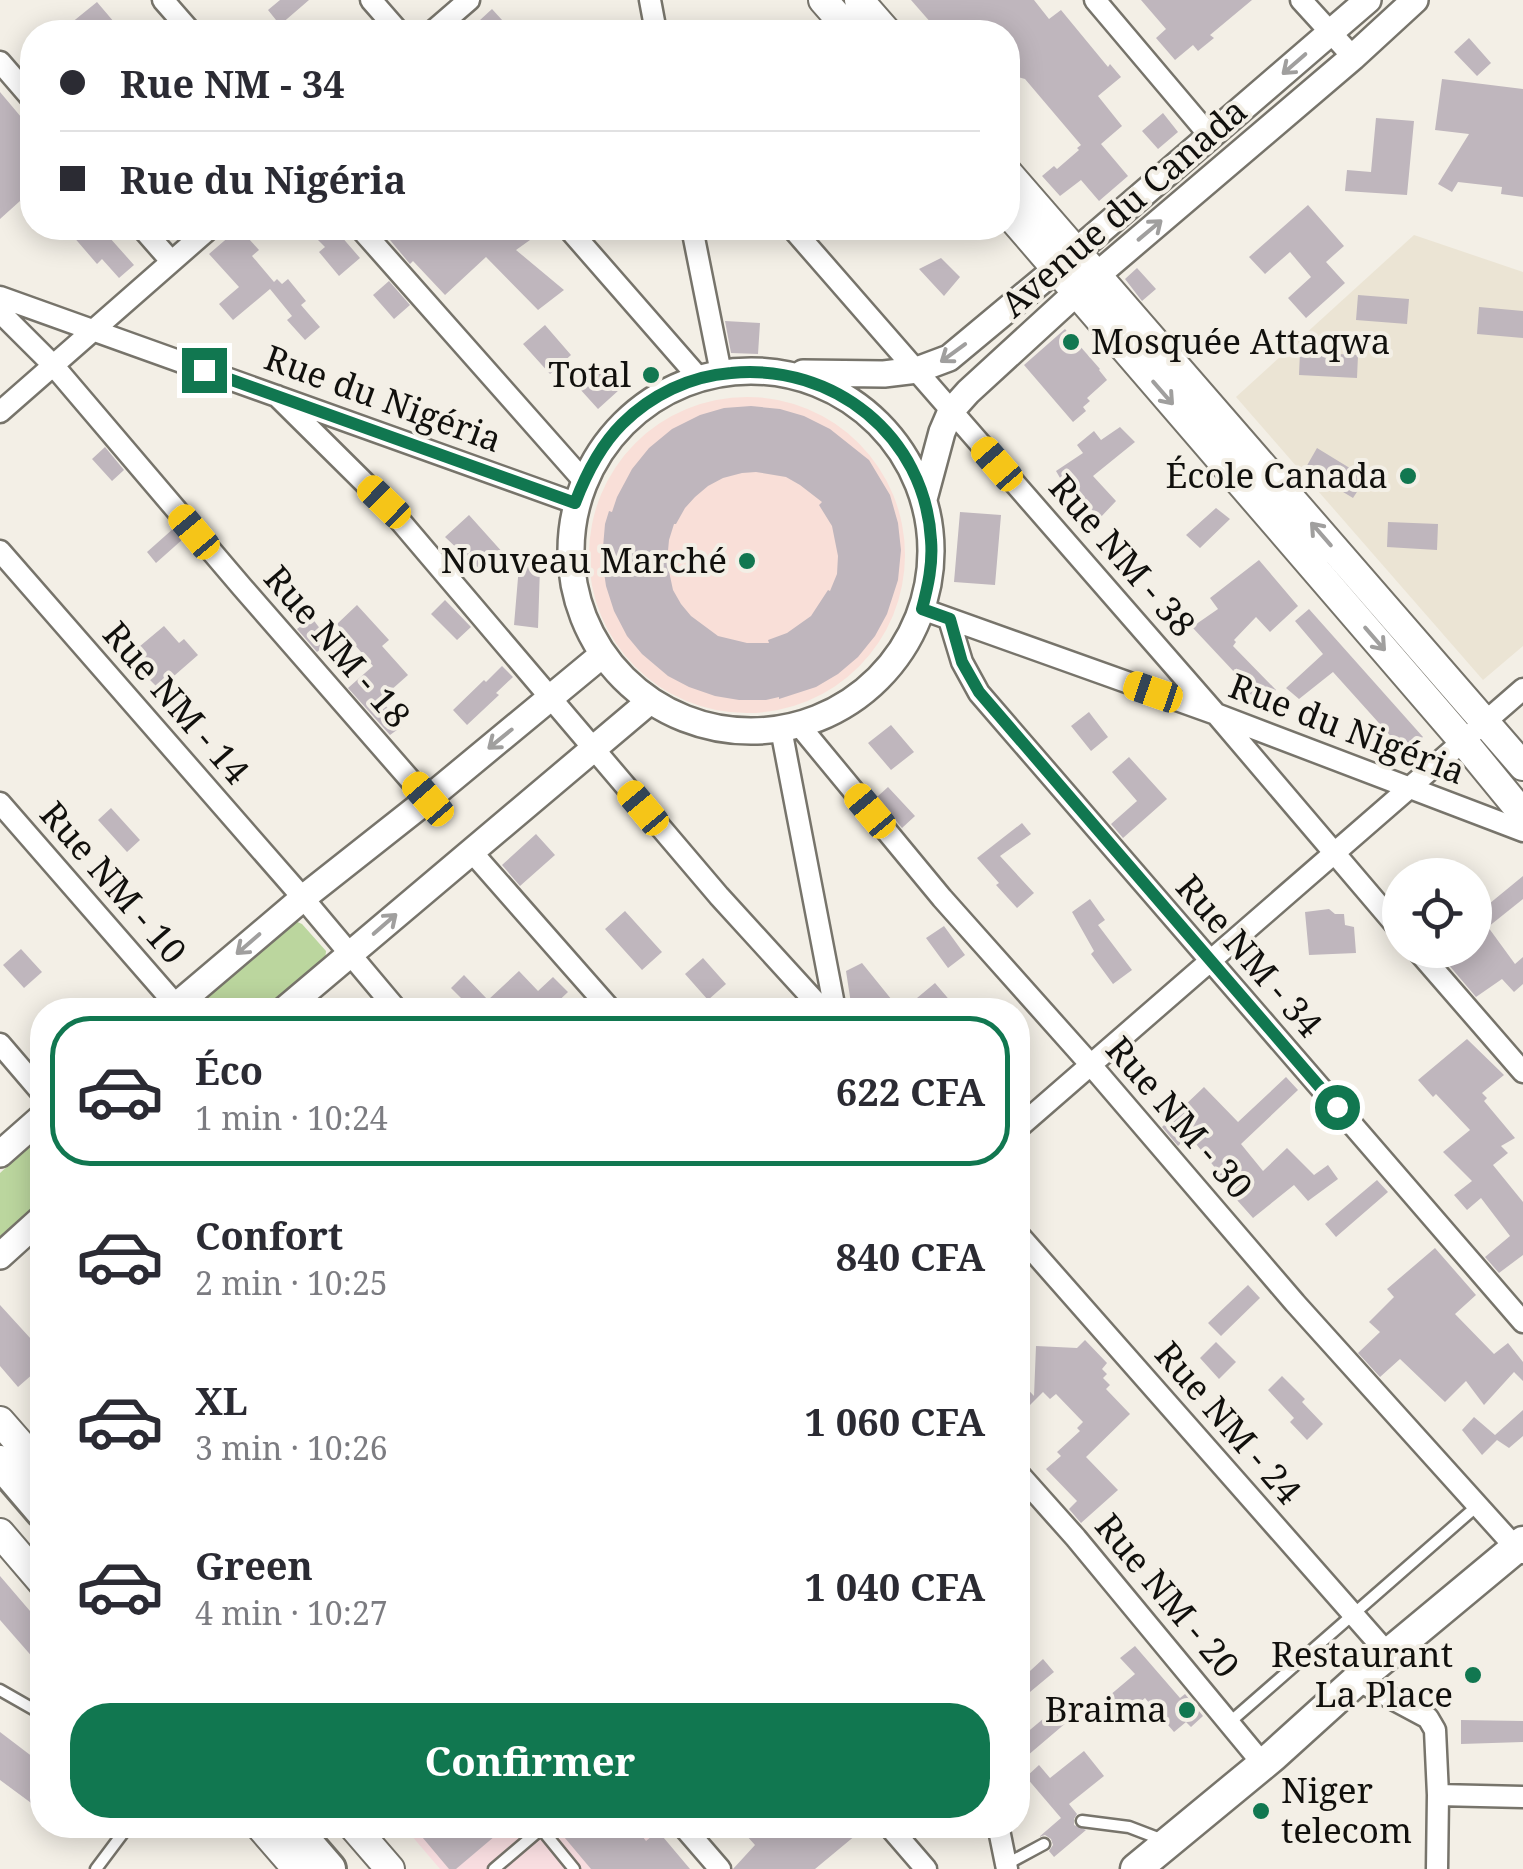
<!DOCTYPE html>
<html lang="fr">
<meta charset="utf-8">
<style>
:root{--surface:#fff;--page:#f2f2f3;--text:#2b2b33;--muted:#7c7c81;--line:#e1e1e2;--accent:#117750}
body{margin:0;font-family:"Noto Serif",serif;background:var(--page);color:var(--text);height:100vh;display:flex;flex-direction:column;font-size:38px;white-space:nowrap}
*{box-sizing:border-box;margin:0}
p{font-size:32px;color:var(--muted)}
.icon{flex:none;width:55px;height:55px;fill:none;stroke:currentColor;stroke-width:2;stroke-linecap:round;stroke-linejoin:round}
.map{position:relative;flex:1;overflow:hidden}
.sheet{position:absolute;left:30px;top:998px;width:1000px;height:840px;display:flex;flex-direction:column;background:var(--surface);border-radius:40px;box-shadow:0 5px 25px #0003}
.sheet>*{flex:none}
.guide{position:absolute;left:20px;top:20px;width:1000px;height:220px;border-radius:40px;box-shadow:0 5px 25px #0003;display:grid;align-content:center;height:220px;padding:0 40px;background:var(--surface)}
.fabs{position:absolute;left:1382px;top:858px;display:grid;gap:20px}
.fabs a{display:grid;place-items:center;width:110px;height:110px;border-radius:50%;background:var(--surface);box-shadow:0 5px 25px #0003;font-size:50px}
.end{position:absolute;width:45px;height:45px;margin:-22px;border:12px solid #117750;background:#fff;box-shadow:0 0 0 5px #fff}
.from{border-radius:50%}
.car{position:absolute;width:30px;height:60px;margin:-30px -15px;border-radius:12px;box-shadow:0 0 8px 2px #0007;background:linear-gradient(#f5c518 24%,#345 0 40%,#f5c518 0 76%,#345 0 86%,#f5c518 0)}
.guide b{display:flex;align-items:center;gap:35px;height:95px;font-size:38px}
.guide b+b{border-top:2px solid var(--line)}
.guide i{width:25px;height:25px;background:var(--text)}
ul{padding:18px 0 0;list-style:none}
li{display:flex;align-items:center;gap:30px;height:150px;margin:0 20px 15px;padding:0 20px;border:5px solid transparent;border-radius:40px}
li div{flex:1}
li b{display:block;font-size:38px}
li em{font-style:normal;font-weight:700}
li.on{border-color:var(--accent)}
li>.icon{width:90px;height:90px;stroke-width:1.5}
.primary-button{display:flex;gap:20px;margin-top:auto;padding:20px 40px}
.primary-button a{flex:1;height:115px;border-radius:40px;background:var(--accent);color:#fff;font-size:40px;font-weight:700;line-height:115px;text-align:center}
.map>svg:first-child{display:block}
.commercial{fill:#f9dfd8}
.built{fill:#ebe4d4}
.medical{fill:#f9dee1}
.green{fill:#bbd69e}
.building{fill:#bfb6bd;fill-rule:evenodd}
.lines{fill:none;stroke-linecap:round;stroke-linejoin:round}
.service-casing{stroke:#77746b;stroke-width:15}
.minor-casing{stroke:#77746b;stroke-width:25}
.tertiary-casing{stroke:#77746b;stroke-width:30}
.secondary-casing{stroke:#77746b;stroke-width:32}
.primary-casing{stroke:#77746b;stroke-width:35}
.trunk-casing{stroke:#77746b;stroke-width:38}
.service{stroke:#fff;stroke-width:10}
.minor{stroke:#fff;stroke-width:20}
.tertiary{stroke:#fff;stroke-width:25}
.secondary{stroke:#fff;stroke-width:28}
.primary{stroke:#fff;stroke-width:30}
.trunk{stroke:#fff;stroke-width:32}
.oneway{stroke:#a09f9e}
.route{stroke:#117750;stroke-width:12}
.poi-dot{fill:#117750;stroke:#f3efe6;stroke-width:4}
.labels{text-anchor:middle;stroke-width:8;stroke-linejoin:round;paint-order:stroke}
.street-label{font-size:35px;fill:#11100d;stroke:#f3efe6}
.poi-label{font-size:35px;fill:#11100d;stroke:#f3efe6;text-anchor:end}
</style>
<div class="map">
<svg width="1523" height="1869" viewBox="0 0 1523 1869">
<rect width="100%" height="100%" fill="#f3efe6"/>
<path class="commercial" d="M589 555a158 158 0 1 1 316 0a158 158 0 1 1-316 0Z"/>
<path class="built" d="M 1414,235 L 1523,272 L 1523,646 L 1483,680 L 1236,397 Z"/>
<path class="medical" d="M 422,1825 L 653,1825 L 658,1831 L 613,1869 L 440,1869 L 411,1835 Z"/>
<path class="green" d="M 295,921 L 302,924 L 326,951 L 325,962 L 270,1010 L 190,1010 Z
M 42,1135 L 42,1202 L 0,1238 L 0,1173 Z"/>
<path class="building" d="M 280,0 L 309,0 L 280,25 L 268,10 Z
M 911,0 L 1034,0 L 1049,19 L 1061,10 L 1108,67 L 1110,64 L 1121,77 L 1098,96 L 1122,126 L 1101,144 L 1128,176 L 1099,201 L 1081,180 L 1060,196 L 1042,176 L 1054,166 L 1057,169 L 1079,150 L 1077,148 L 1081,145 L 1025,79 L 1011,75 L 1009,72 L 1008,32 L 939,32 Z
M 1141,0 L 1252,0 L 1210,35 L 1214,38 L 1198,51 L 1193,45 L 1175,60 L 1156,38 L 1166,29 Z
M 97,2 L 114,22 L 102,32 L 60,32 Z
M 492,9 L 513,32 L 467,32 Z
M 1469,38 L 1491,63 L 1477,76 L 1454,52 Z
M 1442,79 L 1523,89 L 1523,197 L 1501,194 L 1502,187 L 1458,182 L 1452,192 L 1438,184 L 1469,134 L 1435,130 Z
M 0,92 L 32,130 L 32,159 L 23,167 L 32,178 L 32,215 L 20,201 L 0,219 Z
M 1163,113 L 1178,132 L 1158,149 L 1142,131 Z
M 1376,118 L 1414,121 L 1407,195 L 1345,191 L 1347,170 L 1371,172 Z
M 1308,205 L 1344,246 L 1326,262 L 1345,283 L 1306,318 L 1288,298 L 1311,277 L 1290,252 L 1265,274 L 1249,257 Z
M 80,228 L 101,228 L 134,265 L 119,278 L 102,259 L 97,264 L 72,235 Z
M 239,228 L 259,250 L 252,256 L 274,282 L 277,279 L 282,284 L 288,279 L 306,301 L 301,305 L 320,327 L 305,340 L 287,320 L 292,316 L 270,289 L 233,320 L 219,304 L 239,287 L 209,254 Z
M 306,228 L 334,228 L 360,258 L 339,276 L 319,252 L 325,247 Z
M 380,228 L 518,228 L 530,240 L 516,250 L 564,290 L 538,310 L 486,257 L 445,295 L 413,261 L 410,264 Z
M 941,258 L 960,277 L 944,296 L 919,269 Z
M 1137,268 L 1156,289 L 1142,301 L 1125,279 Z
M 389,281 L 410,305 L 394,319 L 373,295 Z
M 1358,295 L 1409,299 L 1407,324 L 1356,320 Z
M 1479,307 L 1523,311 L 1523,338 L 1477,334 Z
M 725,321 L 760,323 L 758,354 L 731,353 Z
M 545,325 L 571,355 L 550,374 L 523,344 Z
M 1065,329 L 1100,369 L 1099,370 L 1107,380 L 1087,398 L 1090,401 L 1083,407 L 1086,411 L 1073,422 L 1024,365 Z
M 1300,352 L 1358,355 L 1357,378 L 1299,375 Z
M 600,369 L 619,390 L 598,409 L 579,388 Z
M 751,406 L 780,409 L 804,416 L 830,429 L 869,460 L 890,495 L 898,523 L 901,550 L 898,580 L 887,614 L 875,636 L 858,657 L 838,674 L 816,687 L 779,699 L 779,697 L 766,700 L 739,700 L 715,696 L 689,687 L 668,676 L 642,654 L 627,636 L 614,611 L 606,586 L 602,559 L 605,524 L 609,511 L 612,512 L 617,497 L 632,469 L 649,448 L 672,429 L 700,415 L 724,408 ZM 756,472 L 786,477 L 800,485 L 822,502 L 819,505 L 832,526 L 838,556 L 837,574 L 830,591 L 828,590 L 811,616 L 787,633 L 768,640 L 769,643 L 747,643 L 718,636 L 691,616 L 681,604 L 673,590 L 667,562 L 669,540 L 674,524 L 676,524 L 685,508 L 695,497 L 708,486 L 723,478 L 742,473 Z
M 1120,427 L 1135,442 L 1093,476 L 1116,501 L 1099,519 L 1077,491 L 1070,495 L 1056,471 L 1083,453 L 1077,445 L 1094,431 L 1101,440 Z
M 105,447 L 124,470 L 112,481 L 92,459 Z
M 1317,448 L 1366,478 L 1353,498 L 1305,469 Z
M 1216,508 L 1230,519 L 1200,548 L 1186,535 Z
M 960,512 L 1001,515 L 995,585 L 954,582 Z
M 469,515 L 504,554 L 482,572 L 445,537 Z
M 1388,522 L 1438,524 L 1437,550 L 1387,547 Z
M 174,528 L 183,539 L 156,563 L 147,552 Z
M 1259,560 L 1298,606 L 1270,632 L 1256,617 L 1234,640 L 1236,642 L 1233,646 L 1276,690 L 1260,704 L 1234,677 L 1237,675 L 1192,627 L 1218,609 L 1210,598 Z
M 519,566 L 540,567 L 538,628 L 514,625 Z
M 445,600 L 471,627 L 457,640 L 431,614 Z
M 357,605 L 389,640 L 382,646 L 408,675 L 381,699 L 401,727 L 390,735 L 348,688 L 373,666 L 337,624 Z
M 1309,609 L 1423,737 L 1405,752 L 1333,672 L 1299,699 L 1286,688 L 1323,654 L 1295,621 Z
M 312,618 L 330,642 L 317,652 L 297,629 Z
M 164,626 L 179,643 L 184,639 L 198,655 L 159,689 L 127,657 Z
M 502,666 L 513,677 L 496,693 L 499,695 L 467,725 L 453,710 L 484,680 L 486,682 Z
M 1089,712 L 1108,737 L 1091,751 L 1071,726 Z
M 891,725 L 914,752 L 891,770 L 868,743 Z
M 1129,757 L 1167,799 L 1123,838 L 1111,824 L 1137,801 L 1112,772 Z
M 888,787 L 915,816 L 902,828 L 877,797 Z
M 111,808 L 140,840 L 127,852 L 98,820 Z
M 1022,823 L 1031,834 L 1000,856 L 1034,893 L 1017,908 L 996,885 L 999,883 L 977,858 Z
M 536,834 L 555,855 L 520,886 L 502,865 Z
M 1523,876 L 1523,899 L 1488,927 L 1515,964 L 1523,957 L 1523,984 L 1514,992 L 1502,979 L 1476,997 L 1448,964 L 1460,950 L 1475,950 L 1475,909 L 1478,913 Z
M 1090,899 L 1105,920 L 1098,925 L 1132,970 L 1113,984 L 1091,954 L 1094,951 L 1072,912 Z
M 1329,909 L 1335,914 L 1344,914 L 1345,925 L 1354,927 L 1356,953 L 1309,955 L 1305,912 Z
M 625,911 L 662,952 L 642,970 L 605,929 Z
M 944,926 L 965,955 L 948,968 L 926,938 Z
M 21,949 L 42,972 L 24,988 L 3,965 Z
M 703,958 L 726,984 L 708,1000 L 685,974 Z
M 862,963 L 900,1010 L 852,1010 L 846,971 Z
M 519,971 L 538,991 L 553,977 L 568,992 L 549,1010 L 448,1010 L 461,998 L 451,988 L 464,975 L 488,1000 Z
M 935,983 L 958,1010 L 927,1010 L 917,998 Z
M 1467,1039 L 1504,1075 L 1482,1093 L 1487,1098 L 1484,1101 L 1515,1138 L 1501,1146 L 1508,1153 L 1493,1165 L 1523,1202 L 1523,1255 L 1499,1273 L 1485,1257 L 1510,1236 L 1481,1198 L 1467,1210 L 1454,1195 L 1472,1181 L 1443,1152 L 1470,1130 L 1436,1094 L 1433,1097 L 1418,1080 Z
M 1286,1077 L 1298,1090 L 1241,1144 L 1263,1171 L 1287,1148 L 1314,1175 L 1328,1165 L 1338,1179 L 1308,1201 L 1294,1185 L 1253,1218 L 1212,1172 L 1216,1169 L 1189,1135 L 1178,1146 L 1162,1127 L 1204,1087 L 1238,1122 Z
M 1377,1180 L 1388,1192 L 1336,1237 L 1325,1224 Z
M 1435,1248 L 1476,1295 L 1455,1314 L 1494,1354 L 1508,1343 L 1523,1362 L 1523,1381 L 1514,1372 L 1484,1405 L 1466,1381 L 1445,1402 L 1400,1359 L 1380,1377 L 1358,1353 L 1380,1332 L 1369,1322 L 1394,1297 L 1387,1289 Z
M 1248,1285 L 1260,1298 L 1221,1336 L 1208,1323 Z
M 0,1305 L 31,1339 L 42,1329 L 42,1366 L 18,1387 L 0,1366 Z
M 1085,1340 L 1107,1363 L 1102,1369 L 1107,1374 L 1103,1378 L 1110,1385 L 1106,1389 L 1130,1414 L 1086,1457 L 1118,1490 L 1081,1523 L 1069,1509 L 1077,1501 L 1046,1469 L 1061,1456 L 1057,1452 L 1080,1431 L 1077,1428 L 1083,1422 L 1056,1394 L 1050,1399 L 1043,1392 L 1018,1417 L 1018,1379 L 1034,1396 L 1036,1346 L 1077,1348 Z
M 1216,1342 L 1236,1362 L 1219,1379 L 1200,1358 Z
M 1282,1376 L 1305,1399 L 1302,1402 L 1323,1424 L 1307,1440 L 1290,1422 L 1294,1418 L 1268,1390 Z
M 1523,1410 L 1523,1436 L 1509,1448 L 1497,1440 L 1482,1455 L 1462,1430 L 1474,1417 L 1495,1435 Z
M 0,1576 L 42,1625 L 42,1668 L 0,1620 Z
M 1135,1646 L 1180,1698 L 1185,1694 L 1203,1716 L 1191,1727 L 1186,1722 L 1174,1732 L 1145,1698 L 1119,1720 L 1103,1701 L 1135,1674 L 1120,1658 Z
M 1043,1659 L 1054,1672 L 1018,1702 L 1018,1682 Z
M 1056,1708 L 1067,1722 L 1027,1756 L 1018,1745 L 1018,1740 Z
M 1461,1720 L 1523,1721 L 1523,1742 L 1461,1744 Z
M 0,1732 L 42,1764 L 42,1811 L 0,1780 Z
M 1084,1751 L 1104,1776 L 1069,1804 L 1077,1814 L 1074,1819 L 1074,1825 L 1086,1830 L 1054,1857 L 1049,1851 L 1053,1845 L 1051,1839 L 1045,1835 L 1039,1837 L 1061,1818 L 1026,1777 L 1039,1765 L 1050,1778 Z
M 412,1825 L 508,1825 L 456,1869 L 449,1869 Z
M 554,1825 L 634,1825 L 646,1841 L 658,1831 L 690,1869 L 591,1869 Z
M 737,1825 L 868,1825 L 815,1869 L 733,1869 L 755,1845 Z"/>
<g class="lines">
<defs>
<path id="service" d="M 0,1690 L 42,1714
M 1230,1722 L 1477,1506
M 1082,1821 L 1129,1827 L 1163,1840
M 539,1826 L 574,1869
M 1007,1864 L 1044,1844
M 96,1869 L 129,1825
M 494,1869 L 541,1829"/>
<path id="minor" d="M 163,0 L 191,32
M 371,0 L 399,32
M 650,0 L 656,32
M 1095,0 L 1210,136
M 1301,0 L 1353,57
M 432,32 L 469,0
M 0,62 L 32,99
M 142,228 L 171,261
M 360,228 L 584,481
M 568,228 L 699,378
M 692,228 L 721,373
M 792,228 L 1216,714 L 1400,930
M 0,297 L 575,503
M 0,312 L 53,365 L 242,587 L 427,799
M 277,396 L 384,502 L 719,896 L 823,1010
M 0,412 L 210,228
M 0,551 L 303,898 L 397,1010
M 922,609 L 1216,714 L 1523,831
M 949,619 L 962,662 L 979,693 L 1523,1322
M 799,725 L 942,898 L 1090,1064 L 1295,1303 L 1516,1548 L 1523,1553
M 781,729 L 835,1010
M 0,803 L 176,1005
M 471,851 L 611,1010
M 1417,950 L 1523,1072
M 0,1044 L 42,1093
M 1018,1128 L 1523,689
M 1018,1234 L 1389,1655
M 1018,1473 L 1076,1538 L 1263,1764
M 1357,1680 L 1428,1718 L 1435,1730 L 1438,1795 L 1437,1869
M 1438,1795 L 1523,1797
M 682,1825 L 720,1869
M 888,1825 L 926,1869
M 998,1825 L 1007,1869"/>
<path id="tertiary" d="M571 551a180 180 0 1 1 360 0a180 180 0 1 1-360 0Z
M 803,373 L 884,374 L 917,370 L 949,358 L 1056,269 L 1368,0
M 924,499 L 942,432 L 951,411 L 968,392 L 1076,293 L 1353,57 L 1415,0
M 171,1010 L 303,898 L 417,808 L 602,655
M 284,1010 L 650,701
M 0,1154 L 42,1117
M 0,1256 L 42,1218"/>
<path id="secondary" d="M 823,0 L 851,32
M 859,0 L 887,32
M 1008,173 L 1523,766
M 1008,213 L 1463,741 L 1523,814
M 0,1421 L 42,1469
M 0,1533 L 42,1582
M 259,1825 L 297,1869
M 352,1825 L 390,1869"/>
<path id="primary" d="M 1136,1869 L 1273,1756 L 1357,1680 L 1523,1542"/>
<path id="trunk" d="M 0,1462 L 42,1511
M 291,1825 L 329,1869"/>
</defs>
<use href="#service" class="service-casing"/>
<use href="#minor" class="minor-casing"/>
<use href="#tertiary" class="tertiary-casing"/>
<use href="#secondary" class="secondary-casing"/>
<use href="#primary" class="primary-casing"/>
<use href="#trunk" class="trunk-casing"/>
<use href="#service" class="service"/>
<use href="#minor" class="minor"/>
<use href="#tertiary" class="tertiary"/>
<use href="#secondary" class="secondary"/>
<use href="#primary" class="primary"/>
<use href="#trunk" class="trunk"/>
</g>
<defs><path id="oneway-shaft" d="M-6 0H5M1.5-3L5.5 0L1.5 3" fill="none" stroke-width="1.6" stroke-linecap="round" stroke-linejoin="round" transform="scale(2.5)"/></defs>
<g class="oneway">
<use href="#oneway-shaft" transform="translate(1294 64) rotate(139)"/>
<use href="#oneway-shaft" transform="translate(1150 230) rotate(-40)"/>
<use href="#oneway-shaft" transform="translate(953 353) rotate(144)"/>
<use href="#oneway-shaft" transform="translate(1163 393) rotate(49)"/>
<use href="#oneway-shaft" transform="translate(1321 534) rotate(-131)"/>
<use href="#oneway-shaft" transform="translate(1375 639) rotate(49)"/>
<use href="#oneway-shaft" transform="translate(500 739) rotate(141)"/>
<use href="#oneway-shaft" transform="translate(385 924) rotate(-41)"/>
<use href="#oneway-shaft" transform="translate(248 944) rotate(139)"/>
</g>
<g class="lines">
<path class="route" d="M 204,370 L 575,503 C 586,474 600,446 622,424 C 651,395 690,376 731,373 C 834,363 925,436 931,540 C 933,564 928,586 922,609 L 950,619 L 962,662 L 979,692 L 1337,1107"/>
</g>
<g class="poi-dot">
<circle cx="1071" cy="342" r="10"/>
<circle cx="651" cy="375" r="10"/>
<circle cx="1408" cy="476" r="10"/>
<circle cx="747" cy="561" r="10"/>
<circle cx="1473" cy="1675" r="10"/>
<circle cx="1187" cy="1710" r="10"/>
<circle cx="1261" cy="1811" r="10"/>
</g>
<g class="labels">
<g class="street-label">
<text transform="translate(1124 208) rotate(-41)" y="12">Avenue du Canada</text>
<text transform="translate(383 399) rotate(20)" y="12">Rue du Nigéria</text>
<text transform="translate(1122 556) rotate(49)" y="12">Rue NM - 38</text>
<text transform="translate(337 647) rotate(49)" y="12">Rue NM - 18</text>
<text transform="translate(176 703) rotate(49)" y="12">Rue NM - 14</text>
<text transform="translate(1347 729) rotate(21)" y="12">Rue du Nigéria</text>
<text transform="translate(113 883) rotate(49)" y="12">Rue NM - 10</text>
<text transform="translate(1249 956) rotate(49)" y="12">Rue NM - 34</text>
<text transform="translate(1179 1118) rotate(49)" y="12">Rue NM - 30</text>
<text transform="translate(1228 1423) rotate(49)" y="12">Rue NM - 24</text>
<text transform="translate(1167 1596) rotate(50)" y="12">Rue NM - 20</text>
</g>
<g class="poi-label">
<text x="1091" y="354" text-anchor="start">Mosquée Attaqwa</text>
<text x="631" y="387">Total</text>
<text x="1388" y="488">École Canada</text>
<text x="727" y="573">Nouveau Marché</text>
<text x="1453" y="1667">Restaurant<tspan x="1453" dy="40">La Place</tspan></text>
<text x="1167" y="1722">Braima</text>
<text x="1281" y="1803" text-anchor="start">Niger<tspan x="1281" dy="40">telecom</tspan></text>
</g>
</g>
</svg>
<div class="fabs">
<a><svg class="icon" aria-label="locate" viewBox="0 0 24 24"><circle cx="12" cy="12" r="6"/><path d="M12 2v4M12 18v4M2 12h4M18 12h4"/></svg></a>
</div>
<i class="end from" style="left:1337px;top:1107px"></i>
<i class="end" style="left:204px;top:370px"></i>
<i class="car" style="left:997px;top:464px;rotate:319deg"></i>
<i class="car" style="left:384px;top:502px;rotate:314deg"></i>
<i class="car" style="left:194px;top:532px;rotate:320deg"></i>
<i class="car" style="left:1153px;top:692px;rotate:289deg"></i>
<i class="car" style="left:428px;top:799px;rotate:319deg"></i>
<i class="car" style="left:643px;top:808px;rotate:320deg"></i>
<i class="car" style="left:870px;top:811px;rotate:320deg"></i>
<div class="guide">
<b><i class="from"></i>Rue NM - 34</b>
<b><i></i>Rue du Nigéria</b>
</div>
<section class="sheet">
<ul>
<li class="on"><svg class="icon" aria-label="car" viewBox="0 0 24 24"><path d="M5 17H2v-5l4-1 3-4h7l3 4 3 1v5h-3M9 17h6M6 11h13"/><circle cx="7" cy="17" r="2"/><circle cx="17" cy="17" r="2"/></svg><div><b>Éco</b><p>1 min · 10:24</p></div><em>622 CFA</em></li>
<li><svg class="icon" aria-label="car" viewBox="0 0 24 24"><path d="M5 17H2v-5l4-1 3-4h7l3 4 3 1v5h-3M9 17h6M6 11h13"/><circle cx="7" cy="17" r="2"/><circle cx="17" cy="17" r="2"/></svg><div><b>Confort</b><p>2 min · 10:25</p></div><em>840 CFA</em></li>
<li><svg class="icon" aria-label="car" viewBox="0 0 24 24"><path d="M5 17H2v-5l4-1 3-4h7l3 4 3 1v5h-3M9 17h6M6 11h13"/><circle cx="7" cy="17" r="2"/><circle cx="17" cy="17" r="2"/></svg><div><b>XL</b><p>3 min · 10:26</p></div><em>1 060 CFA</em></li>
<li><svg class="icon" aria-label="car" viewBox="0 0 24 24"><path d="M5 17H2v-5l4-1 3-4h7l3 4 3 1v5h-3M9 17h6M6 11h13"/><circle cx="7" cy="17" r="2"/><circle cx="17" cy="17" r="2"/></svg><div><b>Green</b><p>4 min · 10:27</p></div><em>1 040 CFA</em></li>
</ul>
<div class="primary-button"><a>Confirmer</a></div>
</section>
</div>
